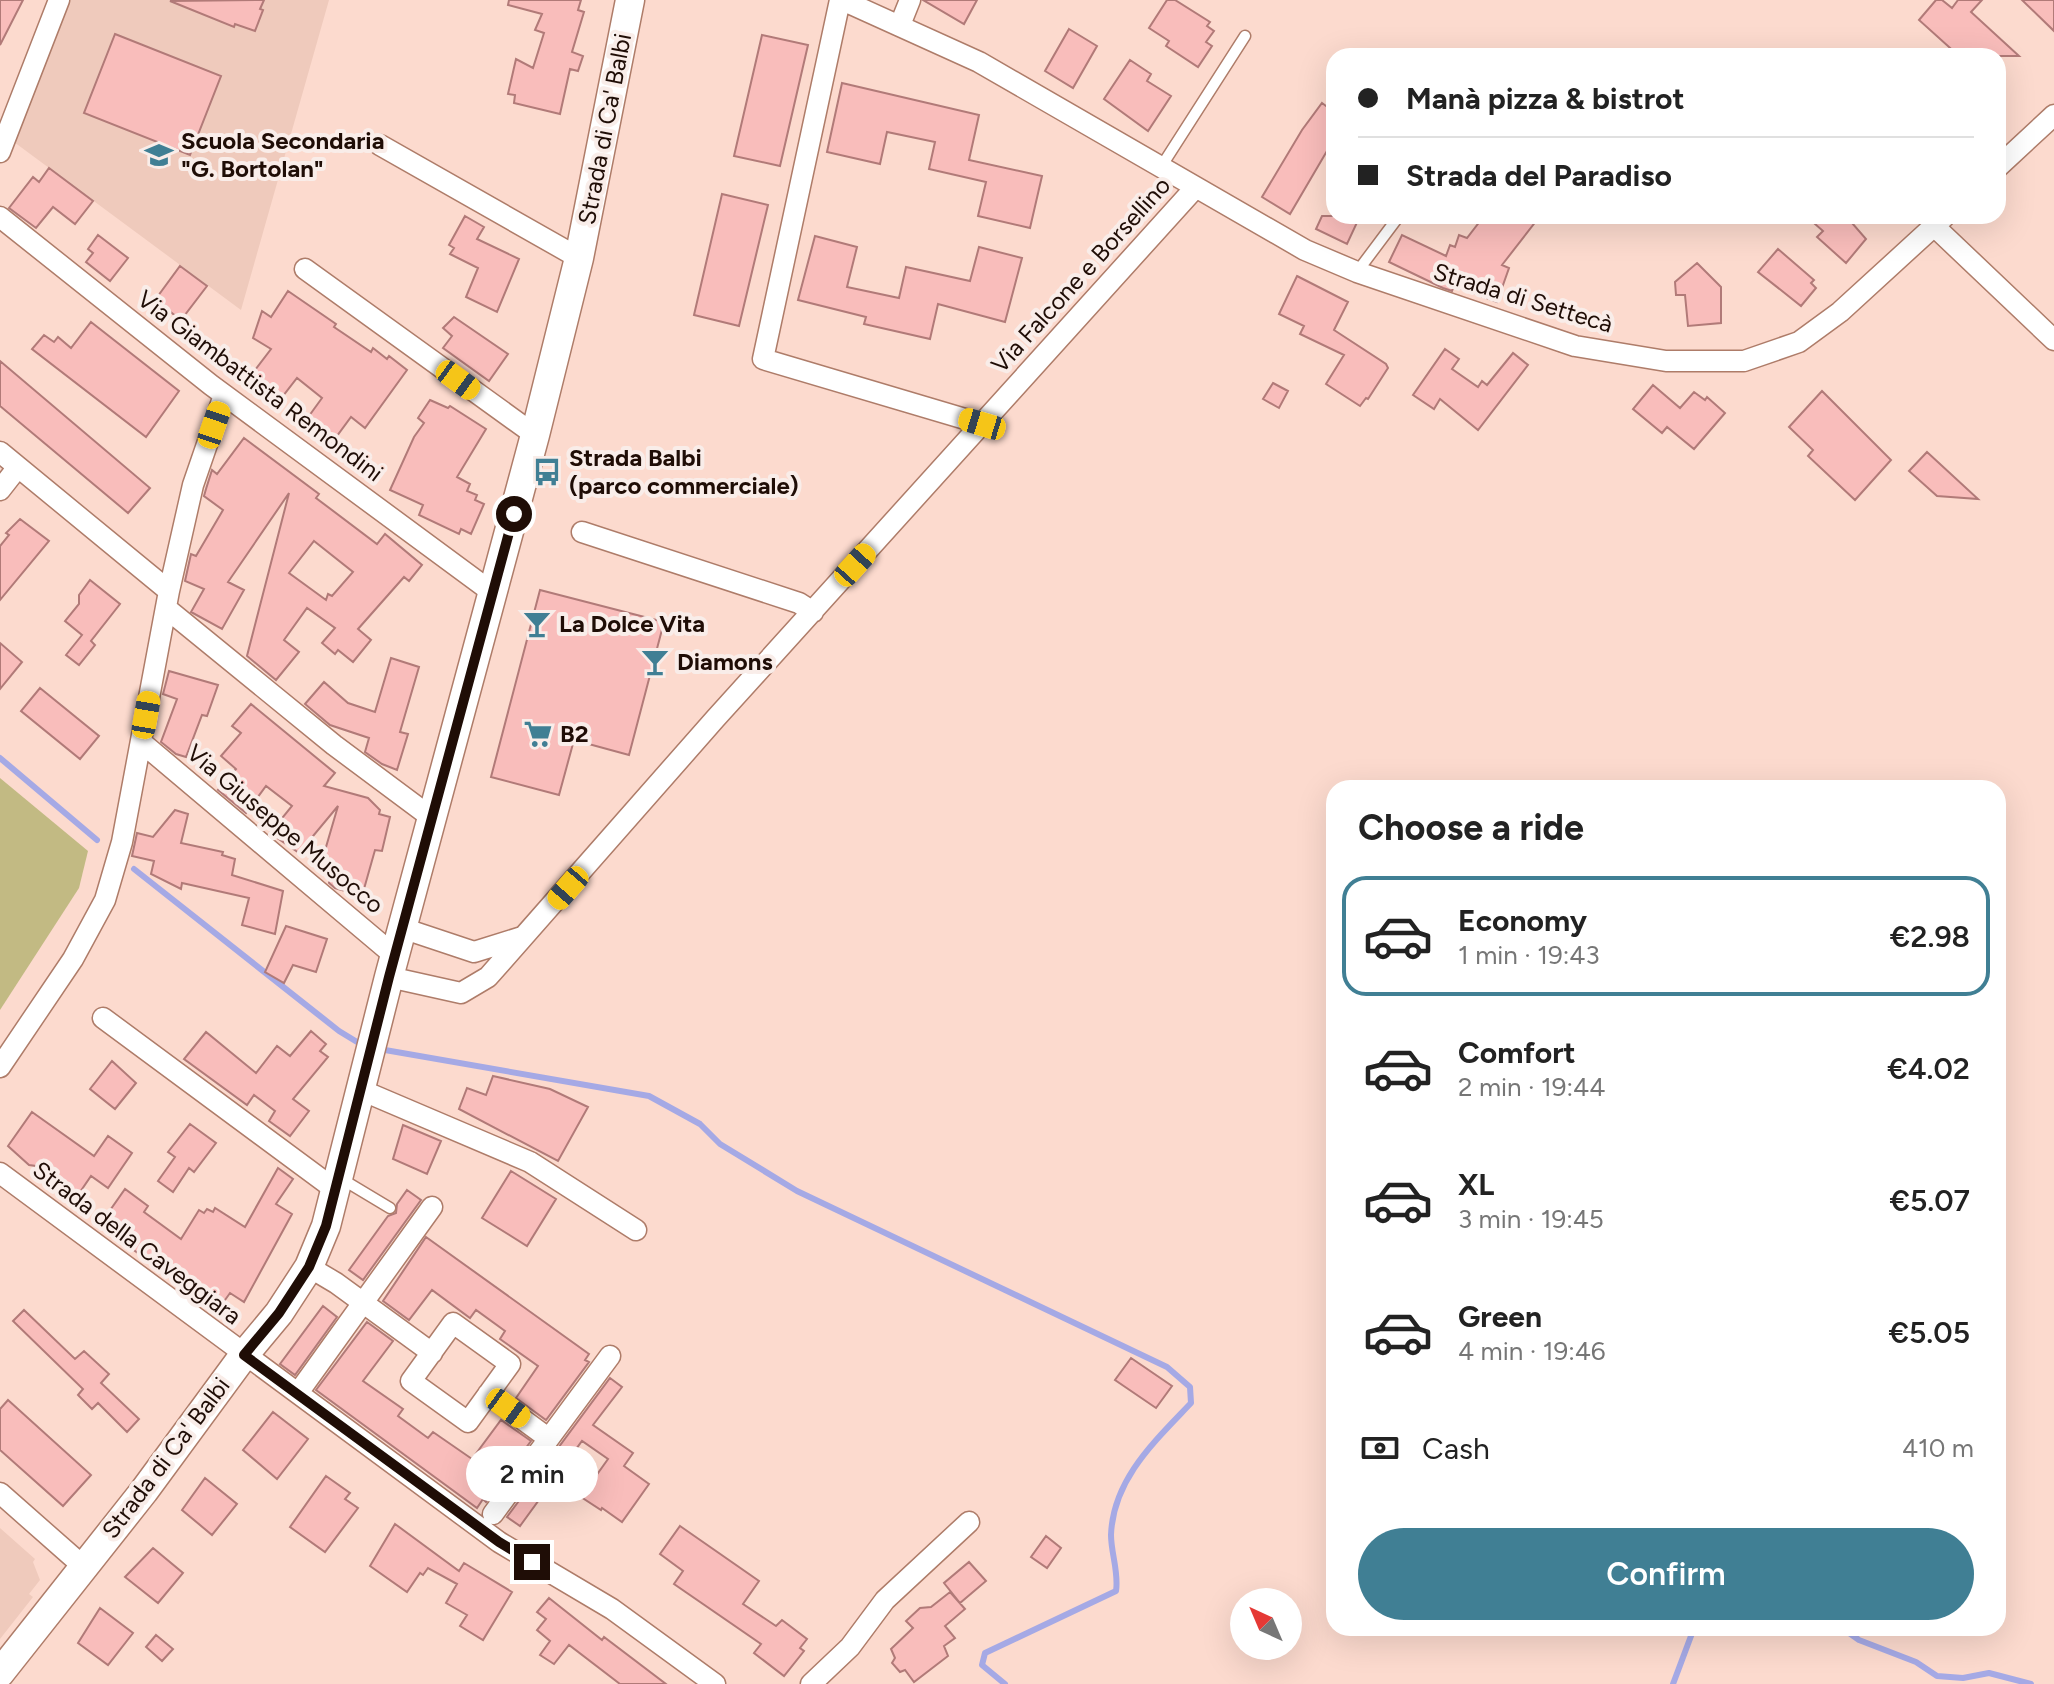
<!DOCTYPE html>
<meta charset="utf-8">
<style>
:root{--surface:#fff;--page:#f6f6f6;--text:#222;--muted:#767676;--line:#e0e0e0;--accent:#407f94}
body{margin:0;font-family:Figtree,sans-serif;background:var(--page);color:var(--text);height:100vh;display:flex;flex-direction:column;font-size:30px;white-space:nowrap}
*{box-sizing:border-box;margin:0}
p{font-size:26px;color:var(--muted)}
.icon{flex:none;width:44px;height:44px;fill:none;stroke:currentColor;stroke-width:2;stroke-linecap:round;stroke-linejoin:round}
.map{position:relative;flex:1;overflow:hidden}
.side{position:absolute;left:1326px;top:780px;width:680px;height:856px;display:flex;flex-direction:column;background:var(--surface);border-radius:24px;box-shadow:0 8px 32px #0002}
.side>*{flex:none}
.hud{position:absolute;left:1326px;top:48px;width:680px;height:176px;border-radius:24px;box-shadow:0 8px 32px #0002;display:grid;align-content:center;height:176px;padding:0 32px;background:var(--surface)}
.needle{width:52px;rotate:316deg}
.fabs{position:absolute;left:1230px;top:1588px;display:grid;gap:16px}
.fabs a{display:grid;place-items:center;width:72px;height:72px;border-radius:50%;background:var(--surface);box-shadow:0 8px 32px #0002;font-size:40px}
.end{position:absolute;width:36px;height:36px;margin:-18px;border:10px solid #1f0d06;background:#fff;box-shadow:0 0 0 4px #fff}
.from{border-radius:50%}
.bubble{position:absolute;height:56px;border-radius:28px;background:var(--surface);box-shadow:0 8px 32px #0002;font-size:26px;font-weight:600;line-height:56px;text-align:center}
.car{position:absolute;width:24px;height:48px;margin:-24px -12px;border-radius:10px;box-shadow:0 0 6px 2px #0007;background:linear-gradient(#f5c518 24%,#345 0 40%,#f5c518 0 76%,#345 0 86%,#f5c518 0)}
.hud b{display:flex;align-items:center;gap:28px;height:76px;font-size:30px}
.hud b+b{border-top:2px solid var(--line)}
.hud i{width:20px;height:20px;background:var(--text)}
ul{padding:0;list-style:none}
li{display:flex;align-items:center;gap:24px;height:120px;margin:0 16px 12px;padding:0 16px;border:4px solid transparent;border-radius:24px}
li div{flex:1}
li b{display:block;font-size:30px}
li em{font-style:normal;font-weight:600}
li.on{border-color:var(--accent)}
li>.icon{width:72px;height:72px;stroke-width:1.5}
h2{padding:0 32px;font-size:36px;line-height:96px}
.pay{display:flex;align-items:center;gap:20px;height:88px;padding:0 32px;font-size:30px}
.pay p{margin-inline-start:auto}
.primary-button{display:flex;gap:16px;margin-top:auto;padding:16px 32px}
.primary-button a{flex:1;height:92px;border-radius:48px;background:var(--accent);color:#fff;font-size:32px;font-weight:600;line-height:92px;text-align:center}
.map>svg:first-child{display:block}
.built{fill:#efcabc}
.green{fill:#c2ba83}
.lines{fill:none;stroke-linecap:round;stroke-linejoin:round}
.stream{stroke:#a5a9e5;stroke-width:6}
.building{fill:#f9bdbb;stroke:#b17a78;stroke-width:2;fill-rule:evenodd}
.lane-casing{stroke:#ae7c69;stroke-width:13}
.street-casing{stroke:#ae7c69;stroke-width:23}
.secondary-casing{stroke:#ae7c69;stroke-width:31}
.lane{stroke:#fff;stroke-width:10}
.street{stroke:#fff;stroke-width:20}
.secondary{stroke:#fff;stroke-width:28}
.route{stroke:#1f0d06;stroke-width:10}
.labels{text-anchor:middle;stroke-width:8;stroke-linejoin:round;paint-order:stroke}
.street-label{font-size:24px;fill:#1f0d06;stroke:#f9ede9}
.poi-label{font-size:24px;font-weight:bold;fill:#1f0d06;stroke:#f9ede9;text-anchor:start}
</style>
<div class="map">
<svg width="2054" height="1684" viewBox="0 0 2054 1684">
<rect width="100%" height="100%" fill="#fcdace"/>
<path class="built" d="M 69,0 L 329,0 L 241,310 L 14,142 Z
M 0,1528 L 35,1559 L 33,1562 L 40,1580 L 29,1594 L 33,1597 L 0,1639 Z"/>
<path class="green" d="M 0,778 L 88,851 L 79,888 L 0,1010 Z"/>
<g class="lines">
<path class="stream" d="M 0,758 L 97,840
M 134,869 L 339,1031 L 362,1045
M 385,1050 L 649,1096 L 700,1124 L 720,1144 L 797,1191 L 1167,1367 L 1190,1387 L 1191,1403 C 1155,1441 1113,1479 1111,1535 C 1111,1553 1119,1573 1116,1591 L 985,1653 L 982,1665 L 1005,1684
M 1842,1628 L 1859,1640 L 1916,1662 L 1937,1676 L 1963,1678 L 1989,1673 L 2031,1684
M 1673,1684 L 1694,1628"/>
</g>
<path class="building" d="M 0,0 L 23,0 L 0,45 Z
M 264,0 L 260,9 L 263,10 L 255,31 L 235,24 L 234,27 L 170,1 Z
M 509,0 L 581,0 L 578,10 L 584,12 L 572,52 L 583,56 L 578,71 L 570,69 L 560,114 L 514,103 L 515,95 L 508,94 L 516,59 L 533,68 L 544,33 L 535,30 L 542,14 L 508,5 Z
M 923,0 L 977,0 L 964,24 Z
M 1167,0 L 1175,0 L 1210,22 L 1207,26 L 1214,31 L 1206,42 L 1212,46 L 1198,67 L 1166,46 L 1169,41 L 1149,28 Z
M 1936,0 L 1942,0 L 1952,8 L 1958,0 L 1982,0 L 1971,12 L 2019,56 L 1959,56 L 1919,20 Z
M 2022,0 L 2054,0 L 2054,31 Z
M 1069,29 L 1097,46 L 1073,88 L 1045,71 Z
M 115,34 L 221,76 L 190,155 L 84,113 Z
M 762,35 L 808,45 L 780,166 L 734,156 Z
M 1130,60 L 1151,74 L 1147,81 L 1171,96 L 1148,131 L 1104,99 Z
M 842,83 L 979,115 L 969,160 L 1042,176 L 1030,228 L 978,216 L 986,182 L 929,169 L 935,142 L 887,132 L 880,164 L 827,152 Z
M 1322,103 L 1334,112 L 1334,139 L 1290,214 L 1262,197 L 1302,130 Z
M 49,168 L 93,201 L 75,224 L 53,207 L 36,228 L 9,208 L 33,177 L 39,182 Z
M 722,194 L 768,205 L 739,326 L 694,315 Z
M 465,216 L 484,227 L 477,239 L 519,259 L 497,312 L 466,297 L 478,268 L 450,254 L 454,248 L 449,245 Z
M 1322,216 L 1360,216 L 1347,244 L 1316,229 Z
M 1484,216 L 1540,216 L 1502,265 L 1509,268 L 1497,302 L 1454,286 L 1452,291 L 1443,288 L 1389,262 L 1402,235 L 1446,256 L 1450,245 L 1455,247 L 1459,235 L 1467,238 Z
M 1806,216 L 1846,216 L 1866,239 L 1846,263 L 1817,237 L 1823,231 Z
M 98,235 L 128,258 L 110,281 L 86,262 L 93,253 L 88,249 Z
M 815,236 L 857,247 L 847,287 L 899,298 L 906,267 L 970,281 L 979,247 L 1022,258 L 1005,322 L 938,304 L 930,339 L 864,324 L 866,317 L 798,300 Z
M 1778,249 L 1814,280 L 1811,283 L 1816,288 L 1801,306 L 1758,272 Z
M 1697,263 L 1721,287 L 1721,323 L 1688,326 L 1685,295 L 1676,295 L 1675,282 Z
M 180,266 L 207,286 L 181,320 L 155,300 Z
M 1297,276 L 1348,302 L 1334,330 L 1386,364 L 1388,368 L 1368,399 L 1366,398 L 1360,406 L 1326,384 L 1344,355 L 1300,334 L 1304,326 L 1279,314 Z
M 288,291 L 336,324 L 334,327 L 371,352 L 373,348 L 387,359 L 389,356 L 407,370 L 365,428 L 351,417 L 331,444 L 316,433 L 314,437 L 301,427 L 322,398 L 297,378 L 279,401 L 249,378 L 271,349 L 253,338 L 262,311 L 271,317 Z
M 454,317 L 508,354 L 489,381 L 443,348 L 452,336 L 443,328 Z
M 91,322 L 179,391 L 146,437 L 32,349 L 44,335 L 54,342 L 58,337 L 71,348 Z
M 1445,349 L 1459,359 L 1452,369 L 1478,387 L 1482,381 L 1487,385 L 1513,353 L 1528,365 L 1478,430 L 1440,399 L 1434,409 L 1413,395 Z
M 0,361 L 150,488 L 128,513 L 0,406 Z
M 1273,383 L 1288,391 L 1279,408 L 1263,399 Z
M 1653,385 L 1680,408 L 1694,392 L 1705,400 L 1707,397 L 1725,413 L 1694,449 L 1667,427 L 1662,433 L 1633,409 Z
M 1822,391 L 1891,460 L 1855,500 L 1808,456 L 1813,450 L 1789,427 Z
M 430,400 L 448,408 L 450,406 L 486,429 L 457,477 L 470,484 L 467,491 L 477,495 L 475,500 L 484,504 L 471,534 L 461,529 L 459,534 L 419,515 L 423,505 L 390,490 L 414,437 L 424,423 L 418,418 Z
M 244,438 L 319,494 L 316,498 L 377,544 L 385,534 L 422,565 L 409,581 L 404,577 L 358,629 L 371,640 L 353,662 L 338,650 L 335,654 L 322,643 L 335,628 L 307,608 L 284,640 L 299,652 L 276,680 L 247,656 L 289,493 L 228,582 L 244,590 L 222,629 L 191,612 L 204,589 L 185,581 L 191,554 L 196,556 L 223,510 L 204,496 L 206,489 L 212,470 L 217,474 ZM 314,541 L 353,572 L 332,596 L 328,594 L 326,600 L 289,573 Z
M 1927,452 L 1978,499 L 1937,496 L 1909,471 Z
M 20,519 L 49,541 L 0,600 L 0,546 L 9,535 L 6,533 Z
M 90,580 L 120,604 L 91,641 L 95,645 L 79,665 L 66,655 L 82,635 L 65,621 L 79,604 L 79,595 Z
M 540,590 L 664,622 L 629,755 L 574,740 L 559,795 L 491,777 Z
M 0,643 L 22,662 L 0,689 Z
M 391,658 L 419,667 L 400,732 L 408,734 L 397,770 L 382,764 L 365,752 L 369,738 L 330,725 L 305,704 L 324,682 L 348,703 L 375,712 Z
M 169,671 L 218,685 L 207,716 L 202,715 L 186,757 L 176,754 L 161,742 L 177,699 L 163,694 Z
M 40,688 L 99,736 L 80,759 L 21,711 Z
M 251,704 L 335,773 L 324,786 L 368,798 L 380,810 L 379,814 L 390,817 L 382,851 L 375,850 L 362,896 L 335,888 L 329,883 L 331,876 L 319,871 L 338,806 L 299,853 L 270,833 L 292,806 L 266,786 L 246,813 L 218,790 L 236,769 L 221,756 L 241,733 L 232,726 Z
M 175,810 L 188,814 L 181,843 L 223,852 L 222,855 L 235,859 L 232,875 L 283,891 L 275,934 L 242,925 L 249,898 L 182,883 L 181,889 L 151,874 L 154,861 L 132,856 L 137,833 L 153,837 Z
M 286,926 L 327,939 L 316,972 L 293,965 L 284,983 L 265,972 Z
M 311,1031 L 326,1044 L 320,1051 L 328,1057 L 293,1099 L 309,1111 L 290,1136 L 269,1121 L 275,1111 L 254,1095 L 247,1105 L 184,1059 L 206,1032 L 256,1073 L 277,1046 L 290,1056 Z
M 112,1061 L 136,1083 L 115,1109 L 90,1089 Z
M 493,1076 L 550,1089 L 588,1107 L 558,1161 L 459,1109 L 467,1088 L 486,1095 Z
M 32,1112 L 94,1156 L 108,1136 L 132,1153 L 108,1188 L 91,1176 L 78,1195 L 61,1187 L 36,1166 L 29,1165 L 8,1146 Z
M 190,1124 L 216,1143 L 194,1172 L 189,1168 L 173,1192 L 158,1181 L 175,1157 L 168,1152 Z
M 403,1125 L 441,1141 L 427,1174 L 393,1159 Z
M 278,1168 L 293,1179 L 276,1204 L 292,1214 L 244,1302 L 230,1293 L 220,1307 L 184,1285 L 99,1226 L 125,1189 L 148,1206 L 144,1212 L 181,1239 L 199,1210 L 204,1213 L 207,1209 L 213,1212 L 215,1208 L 245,1227 Z
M 511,1171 L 556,1199 L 527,1246 L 482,1218 Z
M 407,1190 L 421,1200 L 363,1280 L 349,1270 L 388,1216 L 396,1213 L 397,1204 Z
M 426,1237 L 589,1354 L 585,1360 L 589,1362 L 546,1420 L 516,1398 L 538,1366 L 500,1339 L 505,1331 L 476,1310 L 470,1318 L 432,1290 L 409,1320 L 383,1301 Z
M 323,1306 L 337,1317 L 295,1375 L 280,1364 Z
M 24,1310 L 75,1359 L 84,1351 L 109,1374 L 101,1383 L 139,1419 L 127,1432 L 98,1403 L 92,1409 L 78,1395 L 83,1389 L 13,1321 Z
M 367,1322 L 393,1341 L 363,1381 L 403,1409 L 398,1416 L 428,1438 L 433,1432 L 472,1459 L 501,1420 L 531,1441 L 486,1502 L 483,1499 L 477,1508 L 316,1390 Z
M 1131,1358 L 1172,1386 L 1156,1408 L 1115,1380 Z
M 610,1378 L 622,1387 L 593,1425 L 633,1453 L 624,1466 L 649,1484 L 622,1522 L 602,1508 L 601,1510 L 581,1497 L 608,1459 L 582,1441 L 520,1526 L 507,1517 Z
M 8,1400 L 91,1475 L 63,1506 L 0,1450 L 0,1409 Z
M 273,1412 L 308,1439 L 277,1479 L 243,1450 Z
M 326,1476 L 350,1493 L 345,1499 L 358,1508 L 325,1552 L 290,1527 Z
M 205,1478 L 237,1504 L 212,1535 L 182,1510 Z
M 395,1524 L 459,1571 L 464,1563 L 512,1592 L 483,1640 L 460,1626 L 467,1615 L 446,1603 L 457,1584 L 428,1568 L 423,1575 L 420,1573 L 407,1592 L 370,1566 Z
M 680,1526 L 759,1581 L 743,1604 L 776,1626 L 782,1620 L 807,1639 L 800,1648 L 804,1651 L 784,1676 L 754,1653 L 761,1644 L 674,1584 L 683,1571 L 660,1554 Z
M 1046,1536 L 1061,1548 L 1047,1568 L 1031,1557 Z
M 153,1548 L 183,1573 L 158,1603 L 125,1577 Z
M 969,1562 L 986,1581 L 960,1603 L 944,1583 Z
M 950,1592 L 965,1609 L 945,1626 L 955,1638 L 944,1646 L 948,1656 L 914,1682 L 905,1670 L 900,1672 L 892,1663 L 895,1658 L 891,1649 L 913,1628 L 906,1621 L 920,1608 L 931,1607 Z
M 549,1598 L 602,1640 L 604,1637 L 666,1684 L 620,1684 L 569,1645 L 554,1664 L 540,1655 L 550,1641 L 537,1630 L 546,1619 L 537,1612 Z
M 100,1608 L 133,1633 L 108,1665 L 78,1643 Z
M 156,1635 L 173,1649 L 162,1661 L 146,1647 Z"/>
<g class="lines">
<defs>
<path id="lane" d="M 1161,167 L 1245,36
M 1357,272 L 1399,216
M 340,1178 L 390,1208"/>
<path id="street" d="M 840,0 L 763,359 L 982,424
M 842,0 L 979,62 L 1305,250 L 1357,272 L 1575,346 L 1666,361 L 1744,361 L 1799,342 L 1840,312 L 1945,216
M 900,25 L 910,0
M 380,145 L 579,258
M 0,152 L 59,0
M 1998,167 L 2054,115
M 0,217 L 211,385 L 493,593
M 1934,226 L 2054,340
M 305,269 L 535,435
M 0,452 L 169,591
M 0,490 L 18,467
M 582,532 L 799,603 L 813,612
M 166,608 L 334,745 L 432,818
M 141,742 L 395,956
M 402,928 L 474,952 L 522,937
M 389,977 L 461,993 L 488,977 L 715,719 L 1195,188
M 103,1018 L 337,1191
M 0,1067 L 73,959 L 105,900 L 122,842 L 169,591 L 193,485 L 224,395
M 361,1090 L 530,1162 L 636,1230
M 0,1173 L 499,1542 L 612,1609 L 715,1684
M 309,1267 L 336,1283 L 432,1353
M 453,1323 L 510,1364 L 468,1422 L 411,1381 Z
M 303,1386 L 432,1207
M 488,1394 L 548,1438
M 0,1493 L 84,1567
M 493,1514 L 610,1356
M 811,1684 L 850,1647 L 885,1600 L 969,1522"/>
<path id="secondary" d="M 0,1673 L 144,1491 L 244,1355 L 279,1313 L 309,1267 L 326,1226 L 389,977 L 535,435 L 579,258 L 630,0"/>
</defs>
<use href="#lane" class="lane-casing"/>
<use href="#street" class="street-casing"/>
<use href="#secondary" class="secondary-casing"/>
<use href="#lane" class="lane"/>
<use href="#street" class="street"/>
<use href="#secondary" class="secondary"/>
</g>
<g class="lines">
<path class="route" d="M 514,514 L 389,977 L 326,1226 L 309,1267 L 279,1313 L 244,1355 L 499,1542 L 532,1562"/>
</g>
<defs>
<symbol id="school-bare" viewBox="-9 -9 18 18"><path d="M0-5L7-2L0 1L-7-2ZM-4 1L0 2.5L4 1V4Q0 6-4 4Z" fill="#407f94" stroke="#f9ede9" stroke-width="2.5" paint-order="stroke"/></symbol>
<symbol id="bus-bare" viewBox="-9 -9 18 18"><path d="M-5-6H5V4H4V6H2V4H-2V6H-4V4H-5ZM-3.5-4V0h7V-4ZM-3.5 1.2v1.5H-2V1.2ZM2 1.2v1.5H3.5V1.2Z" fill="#407f94" stroke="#f9ede9" stroke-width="2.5" paint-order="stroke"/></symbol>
<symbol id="bar-bare" viewBox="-9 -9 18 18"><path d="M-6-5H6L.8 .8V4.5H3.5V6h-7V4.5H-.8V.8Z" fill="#407f94" stroke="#f9ede9" stroke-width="2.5" paint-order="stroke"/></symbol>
<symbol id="supermarket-bare" viewBox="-9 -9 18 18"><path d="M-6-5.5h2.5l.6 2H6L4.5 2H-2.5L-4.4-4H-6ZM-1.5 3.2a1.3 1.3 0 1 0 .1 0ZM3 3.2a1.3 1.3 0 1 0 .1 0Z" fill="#407f94" stroke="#f9ede9" stroke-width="2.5" paint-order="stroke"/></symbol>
</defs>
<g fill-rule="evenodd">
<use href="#school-bare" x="139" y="135" width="40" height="40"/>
<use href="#bus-bare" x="527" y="452" width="40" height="40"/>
<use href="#bar-bare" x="517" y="604" width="40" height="40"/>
<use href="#bar-bare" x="635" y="642" width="40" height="40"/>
<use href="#supermarket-bare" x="518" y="714" width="40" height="40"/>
</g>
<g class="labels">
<g class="street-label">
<text transform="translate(605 129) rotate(-79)" y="8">Strada di Ca' Balbi</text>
<text transform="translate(1081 275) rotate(-48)" y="8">Via Falcone e Borsellino</text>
<text transform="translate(1523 298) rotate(17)" y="8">Strada di Settecà</text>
<text transform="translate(260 386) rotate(37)" y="8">Via Giambattista Remondini</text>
<text transform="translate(285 829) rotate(40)" y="8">Via Giuseppe Musocco</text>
<text transform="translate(137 1243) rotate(37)" y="8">Strada della Caveggiara</text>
<text transform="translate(166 1458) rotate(-53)" y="8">Strada di Ca' Balbi</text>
</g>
<g class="poi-label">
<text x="181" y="149">Scuola Secondaria<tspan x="181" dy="28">"G. Bortolan"</tspan></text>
<text x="569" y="466">Strada Balbi<tspan x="569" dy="28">(parco commerciale)</tspan></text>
<text x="559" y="632">La Dolce Vita</text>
<text x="677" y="670">Diamons</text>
<text x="560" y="742">B2</text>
</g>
</g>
</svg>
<div class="fabs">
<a><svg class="needle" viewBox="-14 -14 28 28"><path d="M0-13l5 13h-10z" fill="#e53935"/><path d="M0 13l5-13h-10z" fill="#767676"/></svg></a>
</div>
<i class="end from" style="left:514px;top:514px"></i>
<i class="end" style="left:532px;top:1562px"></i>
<div class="bubble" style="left:466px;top:1446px;width:132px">2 min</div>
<i class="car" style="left:458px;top:380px;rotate:126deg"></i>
<i class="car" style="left:982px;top:424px;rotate:287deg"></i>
<i class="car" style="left:214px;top:425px;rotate:19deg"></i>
<i class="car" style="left:855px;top:565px;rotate:42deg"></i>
<i class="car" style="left:146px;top:715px;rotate:10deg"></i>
<i class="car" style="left:568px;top:888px;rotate:221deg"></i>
<i class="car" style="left:508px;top:1408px;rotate:126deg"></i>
<div class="hud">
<b><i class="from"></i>Manà pizza &amp; bistrot</b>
<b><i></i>Strada del Paradiso</b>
</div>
<section class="side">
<h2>Choose a ride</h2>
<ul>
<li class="on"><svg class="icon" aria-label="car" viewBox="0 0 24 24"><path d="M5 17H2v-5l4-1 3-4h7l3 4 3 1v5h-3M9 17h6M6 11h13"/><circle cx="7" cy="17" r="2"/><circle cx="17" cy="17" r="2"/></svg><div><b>Economy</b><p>1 min · 19:43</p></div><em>€2.98</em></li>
<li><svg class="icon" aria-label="car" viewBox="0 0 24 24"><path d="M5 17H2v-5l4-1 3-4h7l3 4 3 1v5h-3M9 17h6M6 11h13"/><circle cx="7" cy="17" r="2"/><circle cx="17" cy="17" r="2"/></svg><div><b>Comfort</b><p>2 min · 19:44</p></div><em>€4.02</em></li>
<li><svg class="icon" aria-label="car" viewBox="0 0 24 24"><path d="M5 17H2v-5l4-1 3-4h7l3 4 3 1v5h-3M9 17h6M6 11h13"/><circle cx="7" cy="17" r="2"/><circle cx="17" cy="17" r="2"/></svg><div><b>XL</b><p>3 min · 19:45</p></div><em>€5.07</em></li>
<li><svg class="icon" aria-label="car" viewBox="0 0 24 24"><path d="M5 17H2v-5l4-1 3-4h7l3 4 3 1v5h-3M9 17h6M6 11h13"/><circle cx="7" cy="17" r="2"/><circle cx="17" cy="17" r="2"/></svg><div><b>Green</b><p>4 min · 19:46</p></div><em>€5.05</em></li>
</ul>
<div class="pay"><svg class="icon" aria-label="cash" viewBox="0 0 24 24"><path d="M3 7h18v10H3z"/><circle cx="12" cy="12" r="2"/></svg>Cash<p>410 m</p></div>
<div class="primary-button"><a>Confirm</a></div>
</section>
</div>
